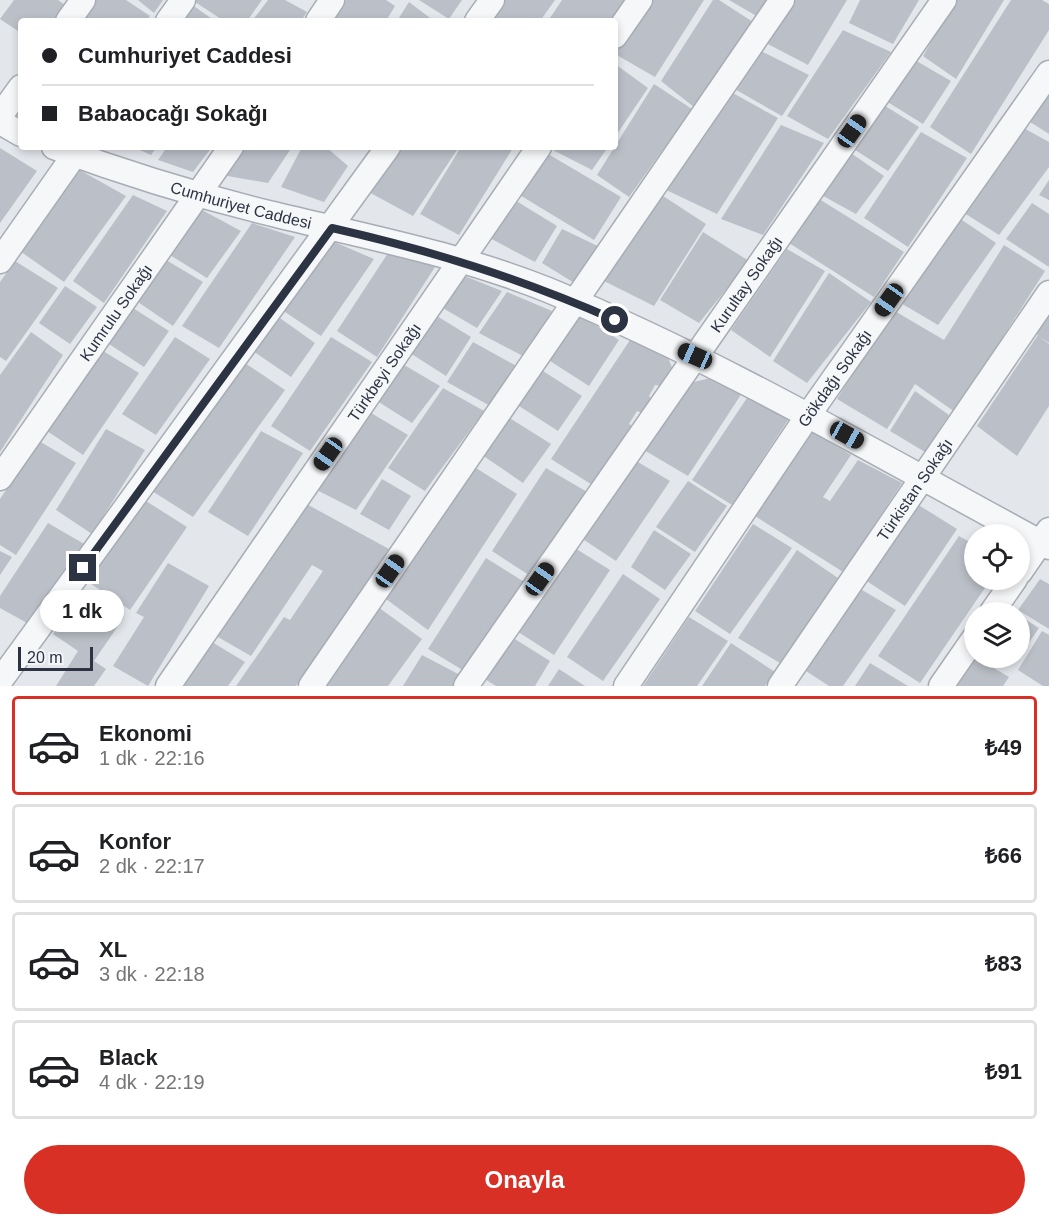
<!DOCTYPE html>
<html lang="tr">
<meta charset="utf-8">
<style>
:root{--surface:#fff;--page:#f6f6f6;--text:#202124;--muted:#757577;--line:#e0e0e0;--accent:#d93025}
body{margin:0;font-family:Arial,sans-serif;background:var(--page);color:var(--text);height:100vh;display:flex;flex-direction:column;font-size:22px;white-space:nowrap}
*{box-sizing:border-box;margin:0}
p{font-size:20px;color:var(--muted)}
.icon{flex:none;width:33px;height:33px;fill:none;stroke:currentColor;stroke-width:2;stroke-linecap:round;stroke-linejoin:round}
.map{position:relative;height:686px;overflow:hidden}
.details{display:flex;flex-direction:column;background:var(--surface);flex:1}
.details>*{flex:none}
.guide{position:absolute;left:18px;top:18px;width:600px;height:132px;border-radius:6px;box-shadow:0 3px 9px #0003;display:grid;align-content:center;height:132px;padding:0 24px;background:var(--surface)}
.buttons{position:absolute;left:964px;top:524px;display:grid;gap:12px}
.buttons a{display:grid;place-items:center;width:66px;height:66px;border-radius:50%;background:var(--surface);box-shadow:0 3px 9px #0003;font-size:30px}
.scale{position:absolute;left:18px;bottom:15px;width:75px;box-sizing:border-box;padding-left:6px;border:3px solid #2c3342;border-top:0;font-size:16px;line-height:21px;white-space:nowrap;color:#2c3342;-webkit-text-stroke:4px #f3f5f8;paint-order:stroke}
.end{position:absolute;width:27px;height:27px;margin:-14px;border:8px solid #2c3342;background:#fff;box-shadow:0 0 0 3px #fff}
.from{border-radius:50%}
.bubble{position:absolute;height:42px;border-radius:21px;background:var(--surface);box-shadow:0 3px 9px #0003;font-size:20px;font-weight:800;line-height:42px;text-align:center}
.car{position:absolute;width:18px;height:36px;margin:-18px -9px;border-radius:8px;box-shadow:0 0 4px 2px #0007;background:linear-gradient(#222 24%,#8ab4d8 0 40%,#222 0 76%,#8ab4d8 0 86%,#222 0)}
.guide b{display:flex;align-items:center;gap:21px;height:57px;font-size:22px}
.guide b+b{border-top:2px solid var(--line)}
.guide i{width:15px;height:15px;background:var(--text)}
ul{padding:10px 0 0;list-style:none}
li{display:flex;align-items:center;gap:18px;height:99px;margin:0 12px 9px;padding:0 12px;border:3px solid var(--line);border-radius:6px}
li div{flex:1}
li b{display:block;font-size:22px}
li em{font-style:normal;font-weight:800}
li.selected{border-color:var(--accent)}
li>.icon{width:54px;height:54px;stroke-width:1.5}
.button{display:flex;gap:12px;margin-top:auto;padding:12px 24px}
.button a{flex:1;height:69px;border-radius:36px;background:var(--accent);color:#fff;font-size:24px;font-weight:800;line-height:69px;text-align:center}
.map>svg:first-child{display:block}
.building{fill:#bbbfc7}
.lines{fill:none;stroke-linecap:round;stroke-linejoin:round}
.minor-casing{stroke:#a8adb5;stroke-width:27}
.minor{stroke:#f6f7f9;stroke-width:24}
.route{stroke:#2c3342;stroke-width:8}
.labels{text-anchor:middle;stroke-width:5;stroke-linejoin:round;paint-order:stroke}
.street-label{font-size:16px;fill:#2c3342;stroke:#f3f5f8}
</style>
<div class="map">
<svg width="1049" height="686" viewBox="0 0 1049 686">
<rect width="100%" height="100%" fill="#e3e6eb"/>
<path class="building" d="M 14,0 L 58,0 L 68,7 L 59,21 L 21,21 L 21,33 L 0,19 Z
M 91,0 L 126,0 L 150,16 L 146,21 L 76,21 Z
M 138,0 L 163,0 L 154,13 Z
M 192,0 L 262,0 L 247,21 L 224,21 Z
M 268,0 L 285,0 L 307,12 L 301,21 L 252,21 Z
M 346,0 L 386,0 L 395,6 L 386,21 L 333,21 Z
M 419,0 L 462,0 L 449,19 Z
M 502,0 L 555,0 L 540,21 L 501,21 L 491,15 Z
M 562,0 L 625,0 L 611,21 L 548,21 Z
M 648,0 L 704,0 L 655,77 L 615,54 L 615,50 Z
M 713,0 L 719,0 L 753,22 L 699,111 L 661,81 Z
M 729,0 L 772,0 L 760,18 Z
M 791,0 L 847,0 L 808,65 L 764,42 Z
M 860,0 L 919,0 L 893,44 L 849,23 Z
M 955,0 L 1004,0 L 956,79 L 923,56 Z
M 1011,0 L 1042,0 L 1049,4 L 1049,30 L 971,154 L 930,127 Z
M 188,2 L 215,21 L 177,21 Z
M 409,2 L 434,21 L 397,21 Z
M 843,30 L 891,52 L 828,139 L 787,116 Z
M 755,48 L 809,75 L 782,116 L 731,87 Z
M 913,59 L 951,81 L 923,124 L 886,101 Z
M 615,64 L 648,88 L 615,137 Z
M 1049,82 L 1049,134 L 1024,118 Z
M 654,84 L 692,109 L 629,197 L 597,175 Z
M 731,92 L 778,118 L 717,214 L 664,189 Z
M 882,104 L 919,127 L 888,171 L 852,148 Z
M 781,125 L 824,143 L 763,235 L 721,219 Z
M 1018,125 L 1049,142 L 1049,167 L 999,235 L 961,211 Z
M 921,132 L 967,158 L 908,247 L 864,218 Z
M 133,147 L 157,147 L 151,155 Z
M 167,147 L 212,147 L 193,172 L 158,160 Z
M 240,147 L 292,147 L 268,183 L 222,175 Z
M 302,147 L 326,147 L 348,166 L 324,202 L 281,187 Z
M 395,147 L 459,147 L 413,216 L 365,190 Z
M 461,147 L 513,148 L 459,235 L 420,214 Z
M 553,147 L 608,147 L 592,170 L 551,149 Z
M 0,148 L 37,171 L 0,223 Z
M 845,149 L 884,176 L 856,214 L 816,192 Z
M 543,151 L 621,197 L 594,240 L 518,194 Z
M 76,168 L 126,196 L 64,282 L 17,249 Z
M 1049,180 L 1049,200 L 1039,195 Z
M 657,192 L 706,224 L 654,306 L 602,280 Z
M 133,195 L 167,211 L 104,303 L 73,281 Z
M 816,197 L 904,252 L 874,297 L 789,243 Z
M 513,199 L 557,226 L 535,262 L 486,236 Z
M 1032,203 L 1049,214 L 1049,267 L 1006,239 Z
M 202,210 L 241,231 L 207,278 L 170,255 Z
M 956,216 L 996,243 L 938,325 L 899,302 Z
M 252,223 L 295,237 L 219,348 L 182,326 Z
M 562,229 L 604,249 L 576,284 L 542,263 Z
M 703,232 L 749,261 L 699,323 L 660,300 Z
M 332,241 L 374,259 L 321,336 L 282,310 Z
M 1004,245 L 1045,271 L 955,412 L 915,384 L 887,429 L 837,399 L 893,310 L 944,340 Z
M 787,249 L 825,271 L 770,357 L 731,330 Z
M 390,250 L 435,267 L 377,357 L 337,331 Z
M 166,260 L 203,282 L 173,326 L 138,302 Z
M 15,261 L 58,288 L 6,361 L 0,357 L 0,282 Z
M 829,273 L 871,302 L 807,383 L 773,361 Z
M 462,275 L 502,291 L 477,328 L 441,307 Z
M 65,286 L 97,307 L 70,344 L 39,323 Z
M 507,292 L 552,311 L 525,357 L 479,333 Z
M 133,308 L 169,331 L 144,367 L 109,344 Z
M 1049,309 L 1049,343 L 1040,337 L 1049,344 L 1049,406 L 1017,456 L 977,426 L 1038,335 L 1033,332 Z
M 432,313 L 471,337 L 446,376 L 407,351 Z
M 580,315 L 619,340 L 589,386 L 550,361 Z
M 277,316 L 315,343 L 291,377 L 253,351 Z
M 31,332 L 63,355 L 0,452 L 0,375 Z
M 175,337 L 210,359 L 156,435 L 122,414 Z
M 331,337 L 372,362 L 310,451 L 271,426 Z
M 632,337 L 665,349 L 674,373 L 666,387 L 655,385 L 649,396 L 654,403 L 645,414 L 637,411 L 629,424 L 636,428 L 594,486 L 551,459 Z
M 473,342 L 520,368 L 492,407 L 447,382 Z
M 103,351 L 139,373 L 83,455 L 47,431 Z
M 242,361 L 285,390 L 193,517 L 152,491 Z
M 399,362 L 440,386 L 412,423 L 374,399 Z
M 543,371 L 582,396 L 558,431 L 519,406 Z
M 722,375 L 744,390 L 688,476 L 644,450 L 690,383 Z
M 443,388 L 484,411 L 425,491 L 388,468 Z
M 915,391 L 949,415 L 925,452 L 890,431 Z
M 749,395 L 790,417 L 732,505 L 692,480 Z
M 366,410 L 408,435 L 356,510 L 313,488 Z
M 508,417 L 551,444 L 523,483 L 482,455 Z
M 106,429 L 145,450 L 92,534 L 56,510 Z
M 261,431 L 303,453 L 248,536 L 208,512 Z
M 811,431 L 851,455 L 823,497 L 830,501 L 858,460 L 902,483 L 843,572 L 755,516 Z
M 39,441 L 76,463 L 16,555 L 0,545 L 0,499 Z
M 631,458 L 670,481 L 616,561 L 578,536 Z
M 476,468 L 517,494 L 428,630 L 386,599 Z
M 546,468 L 589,493 L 532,577 L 492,551 Z
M 382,479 L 411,496 L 389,530 L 360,514 Z
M 688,481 L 727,506 L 695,552 L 656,527 Z
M 146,501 L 187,527 L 130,610 L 88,582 Z
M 301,501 L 389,549 L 296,686 L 236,686 L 284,617 L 290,620 L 323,571 L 312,565 L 251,656 L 211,633 Z
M 917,504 L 957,529 L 905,606 L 865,580 Z
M 48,523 L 86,545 L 27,623 L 0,608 L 0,596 Z
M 753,524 L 792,548 L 730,634 L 695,611 Z
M 654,530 L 691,554 L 665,590 L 631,567 Z
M 959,536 L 975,545 L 975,579 L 991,579 L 920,683 L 878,656 Z
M 570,545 L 610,570 L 554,655 L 512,628 Z
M 797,550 L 838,578 L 780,663 L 738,638 Z
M 0,551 L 12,557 L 0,575 Z
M 486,558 L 526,583 L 464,671 L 428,649 Z
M 168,563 L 209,586 L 148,686 L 113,666 L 144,617 L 136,613 Z
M 623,574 L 660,599 L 603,681 L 567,657 Z
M 1040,579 L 1049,584 L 1049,629 L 1018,610 Z
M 857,587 L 896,610 L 843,686 L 829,686 L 803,669 Z
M 83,590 L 124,617 L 94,661 L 106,669 L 94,686 L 56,686 L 78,651 L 53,634 Z
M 378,607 L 422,639 L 388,686 L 323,686 Z
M 1020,616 L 1039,628 L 1020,656 Z
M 689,617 L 728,641 L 697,686 L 643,686 Z
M 1042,631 L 1049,635 L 1049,686 L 1043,686 L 1018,670 Z
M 507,634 L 550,661 L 535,686 L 496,686 L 480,676 Z
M 207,639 L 245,662 L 228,686 L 175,686 Z
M 731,643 L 775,672 L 765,686 L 702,686 Z
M 422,655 L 462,676 L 456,686 L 403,686 Z
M 975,657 L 1009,677 L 1003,686 L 948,686 Z
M 870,663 L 908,686 L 855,686 Z
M 559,669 L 585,686 L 548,686 Z"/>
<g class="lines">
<defs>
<g id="minor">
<path d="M 68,21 L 83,0"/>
<path d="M 168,21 L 183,0"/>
<path d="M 318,21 L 332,0"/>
<path d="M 477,21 L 492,0"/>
<path d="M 615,36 L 640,0"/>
<path d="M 0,116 L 21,87"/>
<path d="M 0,122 L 21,134"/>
<path id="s1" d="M 54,147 C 127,174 202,197 277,215 C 368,237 461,255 548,290 C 722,362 884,458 1049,547"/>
<path d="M 0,261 L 80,147"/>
<path id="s2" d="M 0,478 L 231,147"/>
<path d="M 1020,572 L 1049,530"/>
<path d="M 992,612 L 1015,579"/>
<path d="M 0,681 L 388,147"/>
<path id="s3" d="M 168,686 L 539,147"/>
<path d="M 311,686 L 782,0"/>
<path id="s4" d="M 466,686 L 944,0"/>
<path id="s5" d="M 626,686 L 809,414 L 1049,73"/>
<path id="s6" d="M 780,686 L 1049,293"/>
<path d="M 941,686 L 975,637"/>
</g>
</defs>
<use href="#minor" class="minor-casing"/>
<use href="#minor" class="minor"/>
</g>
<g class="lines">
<path class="route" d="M 83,568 L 332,228 C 433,251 519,278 615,320"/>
</g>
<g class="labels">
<g class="street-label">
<text dy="6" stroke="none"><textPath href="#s1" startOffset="196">Cumhuriyet Caddesi</textPath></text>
<text dy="6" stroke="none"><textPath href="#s4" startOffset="490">Kurultay Sokağı</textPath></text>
<text dy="6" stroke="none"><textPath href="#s2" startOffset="202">Kumrulu Sokağı</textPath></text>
<text dy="6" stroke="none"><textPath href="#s3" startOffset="381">Türkbeyi Sokağı</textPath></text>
<text dy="6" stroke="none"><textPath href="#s5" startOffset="372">Gökdağı Sokağı</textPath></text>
<text dy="6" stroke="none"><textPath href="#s6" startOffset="238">Türkistan Sokağı</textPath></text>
</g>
</g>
</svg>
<div class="buttons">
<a><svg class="icon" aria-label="locate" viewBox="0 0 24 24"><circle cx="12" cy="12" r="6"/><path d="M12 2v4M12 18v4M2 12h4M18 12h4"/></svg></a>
<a><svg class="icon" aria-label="layers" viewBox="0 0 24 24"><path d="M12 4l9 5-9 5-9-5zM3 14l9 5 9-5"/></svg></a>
</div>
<div class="scale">20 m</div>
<i class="end from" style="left:615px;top:320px"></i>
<i class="end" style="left:83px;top:568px"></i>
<div class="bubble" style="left:40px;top:590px;width:84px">1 dk</div>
<i class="car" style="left:852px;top:131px;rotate:35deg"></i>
<i class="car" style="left:889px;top:300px;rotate:215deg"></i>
<i class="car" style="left:695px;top:356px;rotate:294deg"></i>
<i class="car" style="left:847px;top:435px;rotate:119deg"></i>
<i class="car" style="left:328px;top:454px;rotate:215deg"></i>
<i class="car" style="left:390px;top:571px;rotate:35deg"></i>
<i class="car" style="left:540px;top:579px;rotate:35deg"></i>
<div class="guide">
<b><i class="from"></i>Cumhuriyet Caddesi</b>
<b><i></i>Babaocağı Sokağı</b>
</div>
</div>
<section class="details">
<ul>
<li class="selected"><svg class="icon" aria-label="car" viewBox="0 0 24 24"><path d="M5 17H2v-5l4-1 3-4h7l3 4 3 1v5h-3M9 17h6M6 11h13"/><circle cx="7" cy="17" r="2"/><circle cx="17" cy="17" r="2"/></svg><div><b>Ekonomi</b><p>1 dk · 22:16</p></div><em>₺49</em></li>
<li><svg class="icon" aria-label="car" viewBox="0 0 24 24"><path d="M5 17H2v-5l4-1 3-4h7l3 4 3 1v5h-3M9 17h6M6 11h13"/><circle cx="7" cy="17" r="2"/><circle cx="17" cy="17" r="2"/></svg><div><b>Konfor</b><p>2 dk · 22:17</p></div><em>₺66</em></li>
<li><svg class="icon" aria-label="car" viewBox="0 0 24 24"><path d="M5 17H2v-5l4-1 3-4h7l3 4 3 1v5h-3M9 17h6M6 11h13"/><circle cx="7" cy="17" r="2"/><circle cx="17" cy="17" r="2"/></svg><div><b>XL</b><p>3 dk · 22:18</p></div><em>₺83</em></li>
<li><svg class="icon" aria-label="car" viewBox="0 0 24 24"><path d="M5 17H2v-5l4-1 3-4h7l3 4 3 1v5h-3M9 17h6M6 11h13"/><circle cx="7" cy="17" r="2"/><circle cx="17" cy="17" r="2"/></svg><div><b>Black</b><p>4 dk · 22:19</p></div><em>₺91</em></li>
</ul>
<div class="button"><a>Onayla</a></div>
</section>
